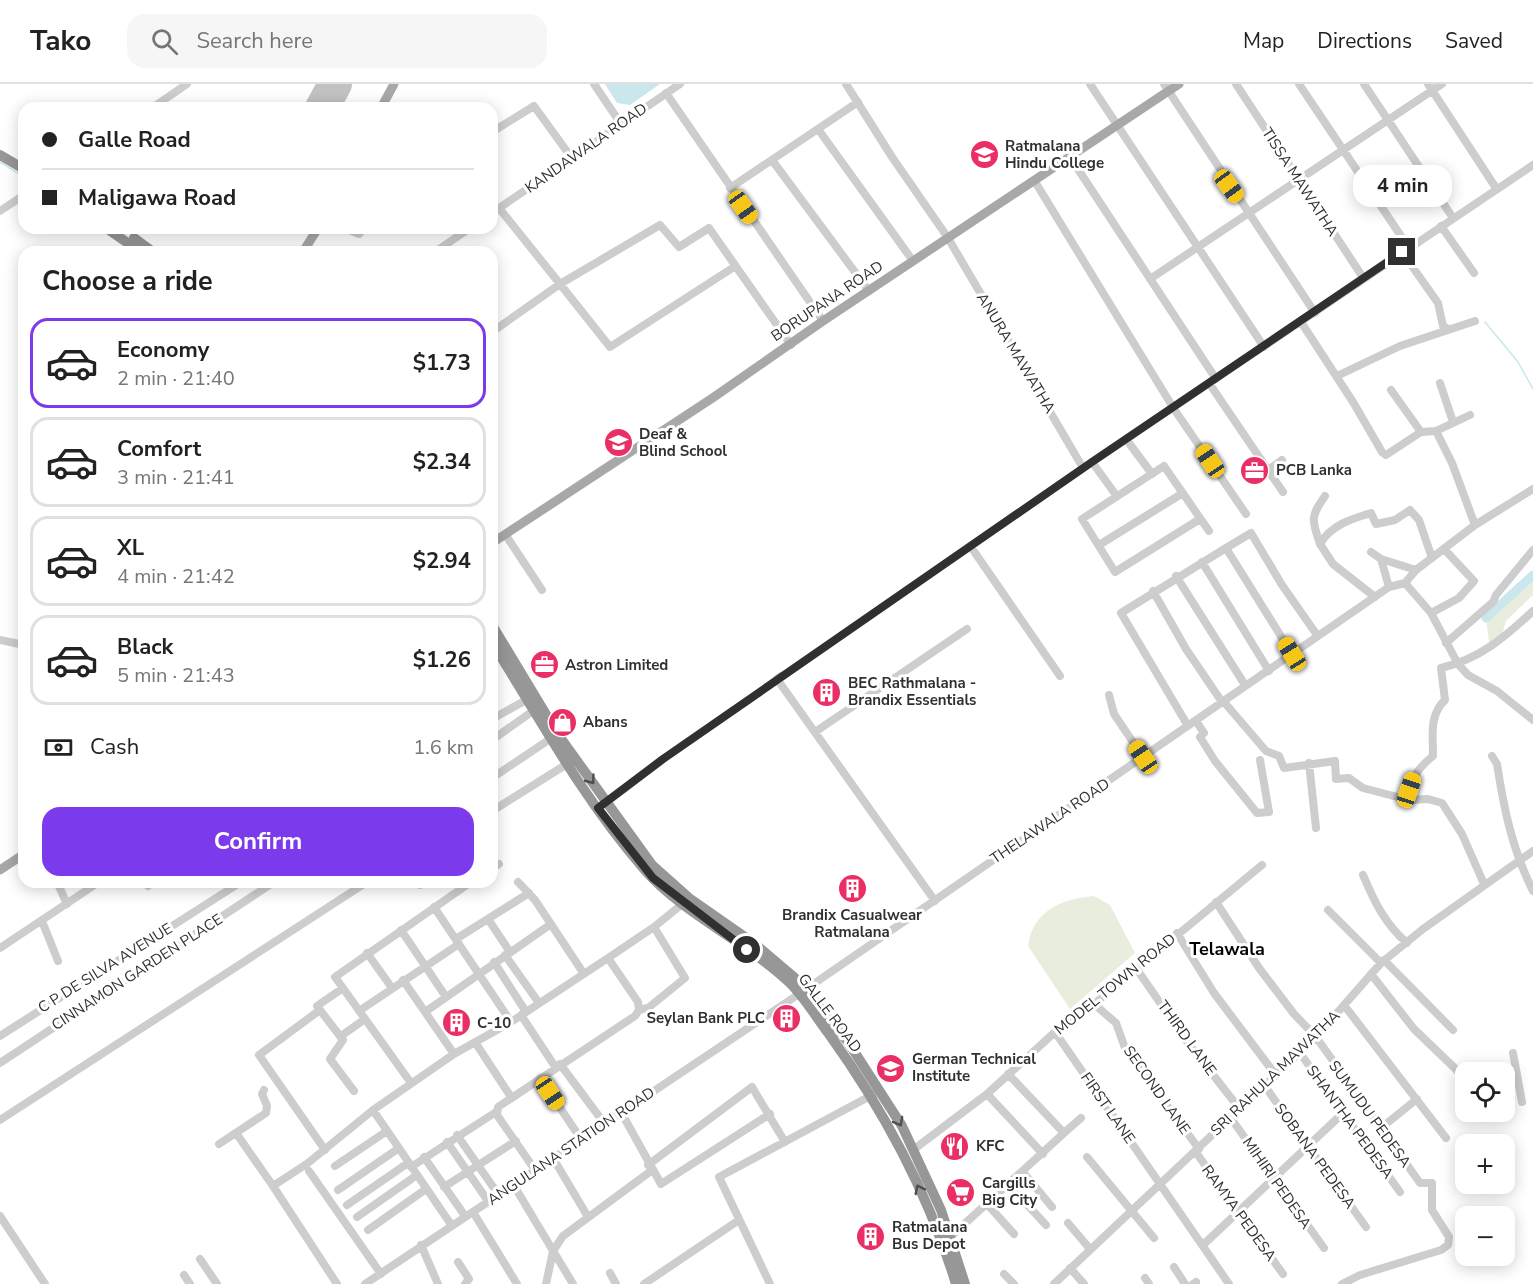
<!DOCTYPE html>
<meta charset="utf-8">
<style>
:root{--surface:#fff;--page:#f6f6f6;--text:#222;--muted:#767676;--line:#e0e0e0;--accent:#7c3aed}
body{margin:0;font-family:"Nunito Sans",sans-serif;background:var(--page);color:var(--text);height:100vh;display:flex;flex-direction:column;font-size:22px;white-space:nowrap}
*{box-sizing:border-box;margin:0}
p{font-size:20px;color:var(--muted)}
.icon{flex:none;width:33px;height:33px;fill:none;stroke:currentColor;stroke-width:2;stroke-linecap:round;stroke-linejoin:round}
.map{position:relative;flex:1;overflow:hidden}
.drawer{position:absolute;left:18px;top:162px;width:480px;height:642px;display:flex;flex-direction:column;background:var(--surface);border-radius:18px;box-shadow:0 3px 15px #0003}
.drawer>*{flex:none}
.guide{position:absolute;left:18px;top:18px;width:480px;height:132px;border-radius:18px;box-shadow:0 3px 15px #0003;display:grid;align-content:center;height:132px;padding:0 24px;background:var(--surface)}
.controls{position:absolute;left:1455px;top:978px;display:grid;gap:12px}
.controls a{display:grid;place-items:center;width:60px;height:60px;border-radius:12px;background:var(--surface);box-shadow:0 3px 15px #0003;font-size:30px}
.end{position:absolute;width:27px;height:27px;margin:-14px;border:8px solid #303030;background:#fff;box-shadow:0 0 0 3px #fff}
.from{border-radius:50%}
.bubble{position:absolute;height:42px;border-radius:18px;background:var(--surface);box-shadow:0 3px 15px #0003;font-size:20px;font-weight:700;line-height:42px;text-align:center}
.car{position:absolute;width:18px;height:36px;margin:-18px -9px;border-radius:8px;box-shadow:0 0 4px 2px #0007;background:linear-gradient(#f5c518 24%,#345 0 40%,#f5c518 0 76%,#345 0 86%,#f5c518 0)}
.guide b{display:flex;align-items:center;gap:21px;height:57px;font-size:22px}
.guide b+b{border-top:2px solid var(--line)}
.guide i{width:15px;height:15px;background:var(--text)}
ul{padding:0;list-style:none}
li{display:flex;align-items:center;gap:18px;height:90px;margin:0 12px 9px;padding:0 12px;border:3px solid var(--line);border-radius:18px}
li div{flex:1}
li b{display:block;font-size:22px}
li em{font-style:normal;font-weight:700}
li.current{border-color:var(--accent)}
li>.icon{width:54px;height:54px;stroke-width:1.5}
h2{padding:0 24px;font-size:27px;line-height:72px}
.pay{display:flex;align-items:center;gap:15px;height:66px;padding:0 24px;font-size:22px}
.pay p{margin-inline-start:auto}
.cta{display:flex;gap:12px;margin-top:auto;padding:12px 24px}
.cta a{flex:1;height:69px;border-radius:18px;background:var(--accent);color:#fff;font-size:24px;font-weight:700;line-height:69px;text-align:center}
header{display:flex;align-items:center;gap:36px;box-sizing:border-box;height:84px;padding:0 30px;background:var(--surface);border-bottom:2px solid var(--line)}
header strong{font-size:28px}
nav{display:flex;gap:33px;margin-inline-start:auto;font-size:21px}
.search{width:420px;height:54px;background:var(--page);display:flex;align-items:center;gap:15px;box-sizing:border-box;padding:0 21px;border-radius:18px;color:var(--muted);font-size:22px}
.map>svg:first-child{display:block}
.green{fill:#e9edde}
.water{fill:#cae7ed}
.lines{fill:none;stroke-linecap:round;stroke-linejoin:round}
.stream{stroke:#cae7ed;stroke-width:1.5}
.river{stroke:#cae7ed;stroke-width:9}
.runway{stroke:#c2c2c2;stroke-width:34}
.minor{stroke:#cdcdcd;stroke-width:8}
.major{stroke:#a8a8a8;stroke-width:9}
.highway{stroke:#979797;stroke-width:10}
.oneway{stroke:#4f4f4f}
.route{stroke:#303030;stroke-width:8}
.labels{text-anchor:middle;stroke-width:6;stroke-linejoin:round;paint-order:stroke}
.poi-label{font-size:15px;font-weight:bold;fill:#303030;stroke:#fff;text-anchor:start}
.street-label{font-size:15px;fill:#303030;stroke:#fff}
.quarter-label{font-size:18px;font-weight:bold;fill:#000;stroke:#fff}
</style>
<header>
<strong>Tako</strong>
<div class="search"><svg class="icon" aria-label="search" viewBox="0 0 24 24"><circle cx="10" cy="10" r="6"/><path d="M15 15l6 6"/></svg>Search here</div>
<nav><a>Map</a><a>Directions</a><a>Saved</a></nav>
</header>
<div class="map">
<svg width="1533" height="1200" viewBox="0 0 1533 1200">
<rect width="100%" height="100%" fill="#fff"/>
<path class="green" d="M 1533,492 L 1533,511 L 1506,537 L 1500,557 L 1490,565 L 1486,534 Z
M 1094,812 L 1110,821 L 1135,869 L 1070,925 L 1028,862 C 1033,826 1062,815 1094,812 Z"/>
<path class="water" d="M 605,0 L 660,0 L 630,21 L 617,19 Z"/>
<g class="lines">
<path class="stream" d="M 0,78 L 24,93
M 1485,238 L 1518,278 L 1533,305"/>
<path class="river" d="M 1486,534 L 1533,491"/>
<path class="runway" d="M 322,24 L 335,0"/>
<path class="minor" d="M 594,0 L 621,40
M 846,0 L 892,73 L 948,154 L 1083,384
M 1090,0 L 1264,263
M 1164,0 L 1315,229
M 1236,0 L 1364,195
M 1299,0 L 1409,164
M 1364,0 L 1453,134
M 1428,0 L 1496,104
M 666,9 L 823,237
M 152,24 L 187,0
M 818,45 L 913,177
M 492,48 L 534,22 L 571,73
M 1070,73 L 1216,295
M 772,76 L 869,207
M 1034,96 L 1174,325 L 1246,430
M 730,104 L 858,18
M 499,124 L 560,200 L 660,141 L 679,163 L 709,144 L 791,261
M 0,127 L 24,111
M 492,129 L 680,0
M 1441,142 L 1474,189
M 344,144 L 359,150 L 364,144
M 435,168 L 470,144
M 1402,168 L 1438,219 L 1443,242 L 1448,245
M 1150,195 L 1442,0
M 1301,238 L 1353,318 L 1382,368 L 1386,371 L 1421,348 L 1436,347 L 1452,379 L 1475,441 L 1416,486 L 1405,499
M 492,248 L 560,200 L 610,263 L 734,183
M 1337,292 L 1400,262 L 1475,237
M 1209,299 L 1268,386 L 1282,376
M 1440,299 L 1453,338
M 1391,306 L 1421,348
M 1436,347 L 1470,331
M 1126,355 L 1152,390
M 1092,378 L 1116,411
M 1268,386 L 1283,408
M 1200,435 L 1115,488 L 1082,435 L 1164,382 L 1209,447
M 1475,441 L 1533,405
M 505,450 L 542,506
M 1320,460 C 1311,435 1311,432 1325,412
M 1099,461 L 1183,409
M 971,463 L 1060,592
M 1226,464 L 1251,449 L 1282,501 L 1317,551
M 1371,468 L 1381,475 L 1389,503
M 1381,475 L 1416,486
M 1202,478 L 1269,587
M 1176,492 L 1245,601
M 1153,507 L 1186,565 L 1222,618
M 1375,513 L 1333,480 L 1320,460 C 1331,441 1351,435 1371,429 L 1376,440 L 1395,436 L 1410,426 L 1419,436 L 1432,474
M 1431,529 L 1459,514 L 1474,497 L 1445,466
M 0,556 L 24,561
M 1446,559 L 1493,518 L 1496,511 L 1533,466
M 781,592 L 777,595 L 935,817
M 1109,611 L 1114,630 L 1143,673
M 1224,618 L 1266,667 L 1279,672 L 1284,684 L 1335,677 L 1336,695 L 1349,694 L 1363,704 L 1409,716
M 492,635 L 530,614
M 1196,637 L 1204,649 L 1200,653 L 1215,677 L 1257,729 L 1269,728 L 1260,676
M 1188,642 L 1121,529 L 1226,464 L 1292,570
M 815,648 L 967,545
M 492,656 L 533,627
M 1492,672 L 1497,680 C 1504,725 1512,765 1533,807
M 1309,679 L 1316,744
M 492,694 L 550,655
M 604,720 L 663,675 L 1092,378 L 1533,81
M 492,727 L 567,680
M 492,784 L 499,780
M 1363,791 C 1374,817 1385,840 1407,859
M 57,798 L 67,820
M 146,798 L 148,802
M 415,798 L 420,801 L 426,798
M 518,798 L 535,816 L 584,890
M 1484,800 L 1462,750 L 1442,719 L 1428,715 L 1409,716 C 1409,696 1418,684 1433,672 C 1433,651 1429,631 1445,616 L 1441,584 C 1480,575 1505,553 1533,527
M 1216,818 L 1259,884 L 1294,930 L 1316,953 L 1420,1099 L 1432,1099 L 1432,1126 L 1449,1153 L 1448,1161 L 1441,1166 L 1360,1191 L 1342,1200
M 434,823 L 511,938
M 1328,826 L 1381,879
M 488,835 L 510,868
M 42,837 L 58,877
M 401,846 L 446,913
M 1177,849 L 1214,909 L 1275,990
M 456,855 L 529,809
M 0,864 L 99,798
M 367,869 L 392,904
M 505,871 L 539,919
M 1384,876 L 1453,946
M 494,878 L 526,928
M 1136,884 L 1185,955 L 1239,1024
M 1371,890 L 1414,945 L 1466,995
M 403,896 L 454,970
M 1094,920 L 1116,939 L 1125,964 L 1199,1065
M 1344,921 L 1446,1054
M 320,926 L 343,956 L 330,975 L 354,1007
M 639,926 L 648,924 L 685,894 L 654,843
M 359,927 L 459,860
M 425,928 L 551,840
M 521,931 L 556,984
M 1055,948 L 1229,1200
M 0,952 L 241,798
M 341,952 L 365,935
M 475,958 L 511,1013
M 1300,969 L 1400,1108
M 1513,969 L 1522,1018
M 0,979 L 274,798
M 560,980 L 604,1039
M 540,994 L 581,1055
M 411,999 L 335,893 L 471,798
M 1504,1000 L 1518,998
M 1264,1001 L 1366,1143
M 987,1010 L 1043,1070
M 373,1026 L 452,1142
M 621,1028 L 661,1100 L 770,1030
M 1230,1033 L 1324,1164
M 0,1036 L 367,798
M 1381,1044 L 1417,1015
M 236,1049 L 273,1102
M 1064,1049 L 1081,1034
M 457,1051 L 498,1110
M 447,1058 L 488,1117
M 219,1060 L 266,1029 L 267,1022 L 262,1010 L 264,1006
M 325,1066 L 259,971 L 320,926 L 317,922 L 343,904
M 913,1066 L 987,1010 L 1055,948 L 1094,920 L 1262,781
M 1195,1067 L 1283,1190
M 424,1073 L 465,1132
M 1087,1073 L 1154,1154
M 553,1074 L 588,1133
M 648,1081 L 752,1003 L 785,1058
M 335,1082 L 387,1047
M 411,1083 L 496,1028
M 535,1086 L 497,1031 L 498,1023 L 635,932 L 639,926 L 638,918 L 608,874 L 654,843 L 686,817
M 309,1087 L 381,1190
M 1023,1088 L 1052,1123
M 513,1100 L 573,1200
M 1009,1101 L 1046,1141
M 444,1103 L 516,1057
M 338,1106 L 399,1064
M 987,1120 L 1014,1150
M 347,1121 L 408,1079
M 473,1128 L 517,1200
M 0,1132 L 45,1200
M 357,1133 L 417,1091
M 1068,1139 L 1090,1165
M 368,1146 L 426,1105
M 948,1155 L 1064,1049 L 1008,990
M 421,1161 L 438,1200
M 1203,1161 L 1343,1029
M 200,1175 L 217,1200
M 458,1178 L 469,1195 L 465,1200
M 1174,1183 L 1185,1200
M 1070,1184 L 1084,1200
M 610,1189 L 616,1200
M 1004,1190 L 1014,1200
M 184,1191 L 190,1200
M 1145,1194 L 1149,1200
M 337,1200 L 273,1102 L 308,1079 L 373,1026 L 454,970 L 511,938 L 608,874
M 365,1200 L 799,910 L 1389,503 L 1405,499 L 1431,529 L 1458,580 L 1468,591 L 1497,607 L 1533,636
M 546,1200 L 553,1167 L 563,1152 L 651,1087
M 644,1200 L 739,1136
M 770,1200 L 719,1093 L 874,1010
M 1054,1200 L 1316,953 L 1381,879 L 1423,845 L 1533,767
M 1193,1200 L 1196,1198"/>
<path class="major" d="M 381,24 L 394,0
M 303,168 L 318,144
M 492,459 L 714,313 L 823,237 L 1179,0
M 0,786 L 24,770"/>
<path class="highway" d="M 0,71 L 24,85
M 106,144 L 141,168
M 134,154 L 153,168
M 492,541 L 559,652 L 652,781 L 689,814 L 755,860 L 795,894 L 848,958 L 902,1042 L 941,1126 L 965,1200
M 492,558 C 540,635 584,716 644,785 C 684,831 746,857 790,899 C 805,914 816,933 829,950 C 883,1025 929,1111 956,1200"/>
</g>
<defs><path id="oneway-chevron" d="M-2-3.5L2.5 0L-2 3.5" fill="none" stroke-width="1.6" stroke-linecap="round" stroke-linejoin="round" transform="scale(1.5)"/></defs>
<g class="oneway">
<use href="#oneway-chevron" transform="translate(591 696) rotate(53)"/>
<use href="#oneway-chevron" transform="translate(899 1038) rotate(61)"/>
<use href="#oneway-chevron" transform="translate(919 1105) rotate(-117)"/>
</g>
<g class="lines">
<path class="route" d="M 747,866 L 653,794 L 598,724 L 663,675 L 1092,378 L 1402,168"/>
</g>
<defs>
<symbol id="school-disc" viewBox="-11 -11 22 22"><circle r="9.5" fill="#ea2f65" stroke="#fff"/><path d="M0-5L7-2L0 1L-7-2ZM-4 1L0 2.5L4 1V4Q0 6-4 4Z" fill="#fff"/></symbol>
<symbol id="office-disc" viewBox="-11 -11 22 22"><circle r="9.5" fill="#ea2f65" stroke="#fff"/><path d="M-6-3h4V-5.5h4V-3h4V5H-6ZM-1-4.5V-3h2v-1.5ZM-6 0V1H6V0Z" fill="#fff"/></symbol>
<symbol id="building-disc" viewBox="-11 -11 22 22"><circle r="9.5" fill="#ea2f65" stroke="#fff"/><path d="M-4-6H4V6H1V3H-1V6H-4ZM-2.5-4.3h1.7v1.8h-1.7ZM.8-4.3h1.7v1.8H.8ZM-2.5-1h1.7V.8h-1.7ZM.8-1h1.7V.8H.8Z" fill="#fff"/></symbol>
<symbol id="shop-disc" viewBox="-11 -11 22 22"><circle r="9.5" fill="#ea2f65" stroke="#fff"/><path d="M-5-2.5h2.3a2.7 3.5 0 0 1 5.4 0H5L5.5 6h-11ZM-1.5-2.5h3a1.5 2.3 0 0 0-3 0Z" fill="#fff"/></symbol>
<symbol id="restaurant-disc" viewBox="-11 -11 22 22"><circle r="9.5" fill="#ea2f65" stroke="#fff"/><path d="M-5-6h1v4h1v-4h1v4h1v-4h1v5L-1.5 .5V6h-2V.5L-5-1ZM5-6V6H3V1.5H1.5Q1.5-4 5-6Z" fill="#fff"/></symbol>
<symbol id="supermarket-disc" viewBox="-11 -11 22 22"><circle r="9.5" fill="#ea2f65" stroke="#fff"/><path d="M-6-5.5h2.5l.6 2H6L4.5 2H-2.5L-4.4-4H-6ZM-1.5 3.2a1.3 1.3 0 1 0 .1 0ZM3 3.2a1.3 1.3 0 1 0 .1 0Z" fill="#fff"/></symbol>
</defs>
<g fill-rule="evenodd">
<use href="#school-disc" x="968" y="54" width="33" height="33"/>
<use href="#school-disc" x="602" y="342" width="33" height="33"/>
<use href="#office-disc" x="1238" y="370" width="33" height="33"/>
<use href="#office-disc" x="528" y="564" width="33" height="33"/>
<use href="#building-disc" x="810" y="592" width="33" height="33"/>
<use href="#shop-disc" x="546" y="622" width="33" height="33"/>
<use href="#building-disc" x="836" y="788" width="33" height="33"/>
<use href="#building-disc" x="770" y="918" width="33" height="33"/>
<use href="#building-disc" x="440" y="922" width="33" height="33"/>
<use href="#school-disc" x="874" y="968" width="33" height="33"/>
<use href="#restaurant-disc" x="938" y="1046" width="33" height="33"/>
<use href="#supermarket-disc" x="944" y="1092" width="33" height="33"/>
<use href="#building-disc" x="854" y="1136" width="33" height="33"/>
</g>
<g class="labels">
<g class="poi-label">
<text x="1005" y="67">Ratmalana<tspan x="1005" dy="17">Hindu College</tspan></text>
<text x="639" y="355">Deaf &amp;<tspan x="639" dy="17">Blind School</tspan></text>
<text x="1276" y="391">PCB Lanka</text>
<text x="565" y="586">Astron Limited</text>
<text x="848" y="604">BEC Rathmalana -<tspan x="848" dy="17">Brandix Essentials</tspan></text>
<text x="583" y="643">Abans</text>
<text x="852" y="836" text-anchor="middle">Brandix Casualwear<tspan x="852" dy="17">Ratmalana</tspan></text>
<text x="765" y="939" text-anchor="end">Seylan Bank PLC</text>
<text x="477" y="944">C-10</text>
<text x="912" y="980">German Technical<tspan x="912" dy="17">Institute</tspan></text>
<text x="976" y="1067">KFC</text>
<text x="982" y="1104">Cargills<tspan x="982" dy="17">Big City</tspan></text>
<text x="892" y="1148">Ratmalana<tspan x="892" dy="17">Bus Depot</tspan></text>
</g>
<g class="street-label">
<text transform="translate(586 64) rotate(-35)" y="5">KANDAWALA ROAD</text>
<text transform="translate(1300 98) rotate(57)" y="5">TISSA MAWATHA</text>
<text transform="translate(827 217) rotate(-34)" y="5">BORUPANA ROAD</text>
<text transform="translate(1016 269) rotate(59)" y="5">ANURA MAWATHA</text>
<text transform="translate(1050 737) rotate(-34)" y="5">THELAWALA ROAD</text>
<text transform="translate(105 884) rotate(-32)" y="5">C P DE SILVA AVENUE</text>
<text transform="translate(137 888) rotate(-33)" y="5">CINNAMON GARDEN PLACE</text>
<text transform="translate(1115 900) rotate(-39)" y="5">MODEL TOWN ROAD</text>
<text transform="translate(830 929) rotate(53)" y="5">GALLE ROAD</text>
<text transform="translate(1187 954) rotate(54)" y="5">THIRD LANE</text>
<text transform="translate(1275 989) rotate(-44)" y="5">SRI RAHULA MAWATHA</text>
<text transform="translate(1157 1006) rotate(55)" y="5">SECOND LANE</text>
<text transform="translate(1108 1024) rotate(55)" y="5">FIRST LANE</text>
<text transform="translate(1370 1030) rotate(54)" y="5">SUMUDU PEDESA</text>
<text transform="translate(1350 1038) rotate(54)" y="5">SHANTHA PEDESA</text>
<text transform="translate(571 1062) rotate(-34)" y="5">ANGULANA STATION ROAD</text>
<text transform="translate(1315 1072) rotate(54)" y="5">SOBANA PEDESA</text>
<text transform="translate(1277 1099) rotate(55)" y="5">MIHIRI PEDESA</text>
<text transform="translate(1239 1129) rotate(54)" y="5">RAMYA PEDESA</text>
</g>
<g class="quarter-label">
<text x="1227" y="871">Telawala</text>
</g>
</g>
</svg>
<div class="controls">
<a><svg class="icon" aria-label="locate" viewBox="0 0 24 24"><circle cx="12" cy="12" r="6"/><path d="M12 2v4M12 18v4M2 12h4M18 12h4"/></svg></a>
<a>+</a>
<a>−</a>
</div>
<i class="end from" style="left:747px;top:866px"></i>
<i class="end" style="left:1402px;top:168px"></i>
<div class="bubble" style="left:1353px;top:81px;width:99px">4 min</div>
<i class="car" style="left:1229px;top:102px;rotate:144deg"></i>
<i class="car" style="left:743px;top:123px;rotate:145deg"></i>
<i class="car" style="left:1210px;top:377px;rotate:326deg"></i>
<i class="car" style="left:1292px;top:570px;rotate:328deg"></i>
<i class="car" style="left:1143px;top:673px;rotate:326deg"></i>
<i class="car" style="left:1409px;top:706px;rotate:18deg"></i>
<i class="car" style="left:550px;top:1009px;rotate:146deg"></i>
<div class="guide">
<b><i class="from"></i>Galle Road</b>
<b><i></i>Maligawa Road</b>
</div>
<section class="drawer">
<h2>Choose a ride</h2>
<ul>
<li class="current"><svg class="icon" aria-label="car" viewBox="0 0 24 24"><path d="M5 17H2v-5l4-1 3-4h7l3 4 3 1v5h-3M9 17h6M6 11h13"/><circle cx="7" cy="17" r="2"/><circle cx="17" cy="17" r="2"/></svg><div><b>Economy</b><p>2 min · 21:40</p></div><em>$1.73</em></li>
<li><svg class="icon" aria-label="car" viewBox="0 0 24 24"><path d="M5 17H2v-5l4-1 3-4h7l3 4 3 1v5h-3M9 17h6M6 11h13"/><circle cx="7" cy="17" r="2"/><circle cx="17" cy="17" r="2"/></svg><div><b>Comfort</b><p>3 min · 21:41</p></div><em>$2.34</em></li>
<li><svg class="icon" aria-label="car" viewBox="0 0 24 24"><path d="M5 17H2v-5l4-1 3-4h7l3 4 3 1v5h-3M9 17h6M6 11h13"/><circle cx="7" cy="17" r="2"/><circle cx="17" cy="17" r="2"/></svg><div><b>XL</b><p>4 min · 21:42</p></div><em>$2.94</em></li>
<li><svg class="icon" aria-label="car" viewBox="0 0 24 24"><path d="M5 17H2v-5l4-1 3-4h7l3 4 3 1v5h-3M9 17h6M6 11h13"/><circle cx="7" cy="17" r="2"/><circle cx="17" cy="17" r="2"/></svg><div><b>Black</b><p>5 min · 21:43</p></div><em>$1.26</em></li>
</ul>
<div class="pay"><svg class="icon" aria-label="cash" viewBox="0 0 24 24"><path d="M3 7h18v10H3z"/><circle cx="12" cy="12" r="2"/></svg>Cash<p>1.6 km</p></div>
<div class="cta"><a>Confirm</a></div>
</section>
</div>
